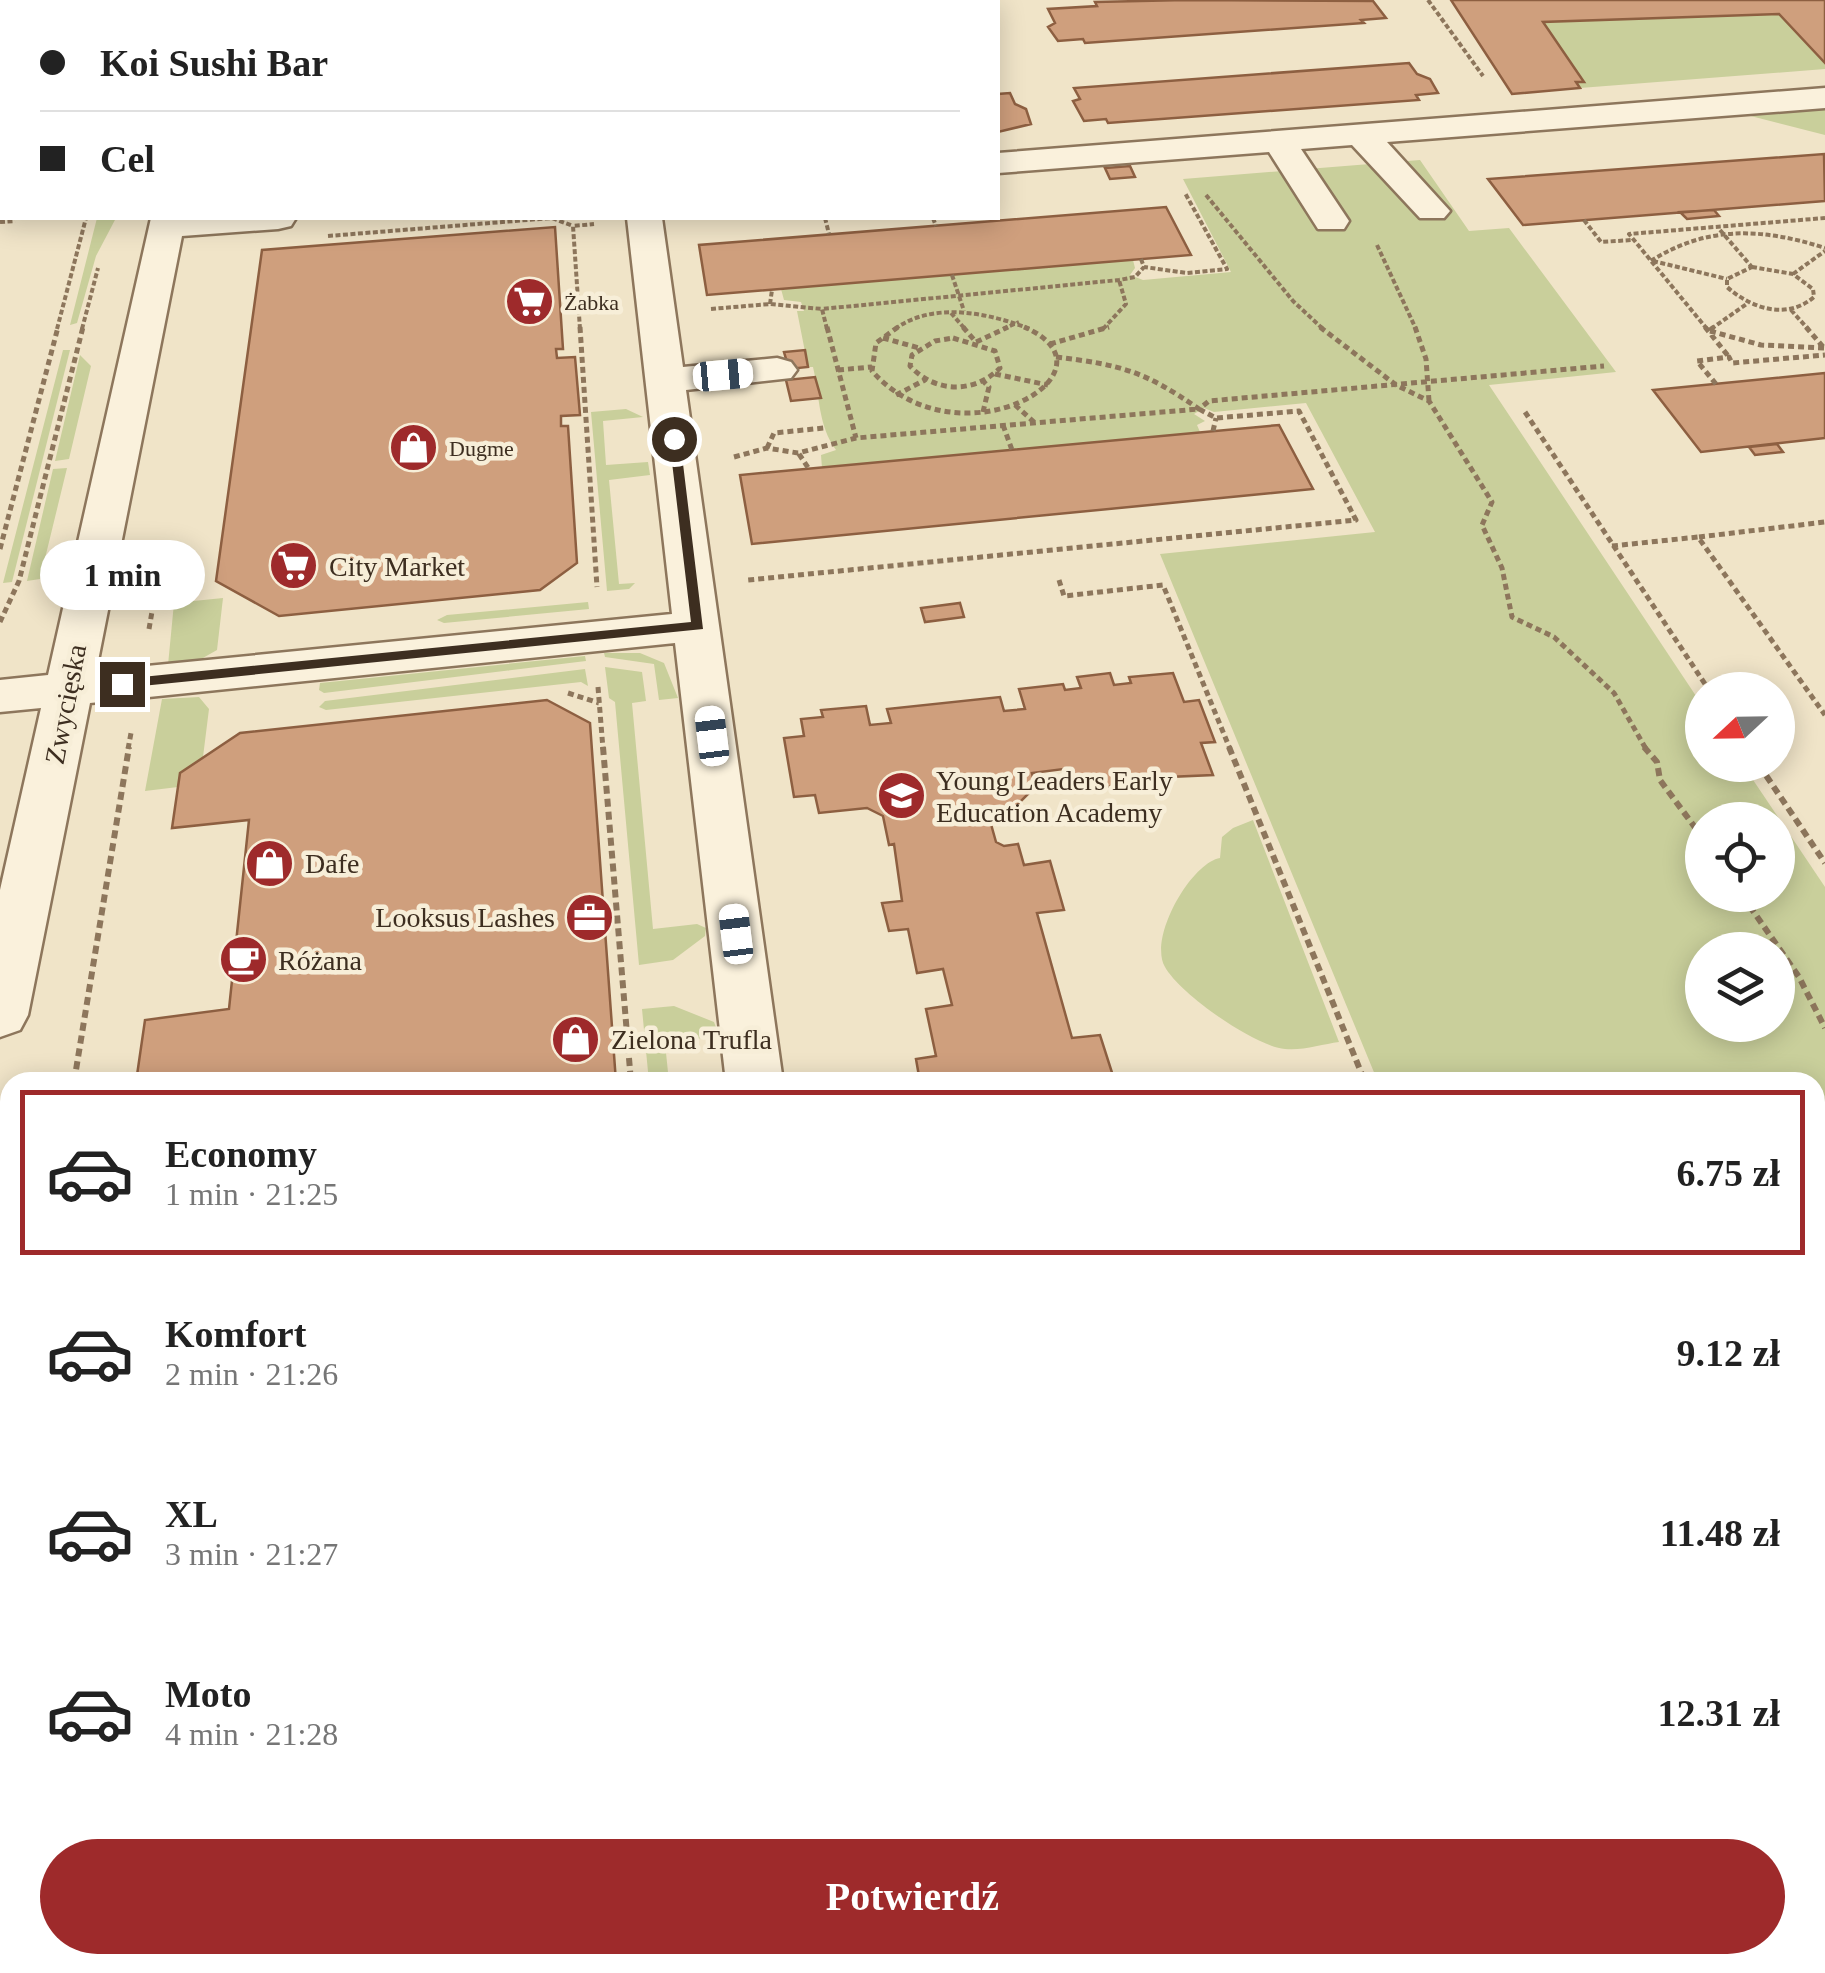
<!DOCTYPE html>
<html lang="pl">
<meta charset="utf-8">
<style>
:root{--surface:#fff;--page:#f2f2f2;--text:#222;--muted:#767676;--line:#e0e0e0;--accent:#9e2a2b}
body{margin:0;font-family:Georgia,serif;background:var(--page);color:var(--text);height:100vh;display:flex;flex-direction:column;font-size:38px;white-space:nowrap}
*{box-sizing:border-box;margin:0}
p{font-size:32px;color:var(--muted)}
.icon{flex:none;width:55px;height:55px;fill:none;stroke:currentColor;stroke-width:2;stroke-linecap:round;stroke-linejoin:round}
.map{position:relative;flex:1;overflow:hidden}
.drawer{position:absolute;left:0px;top:1072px;width:1825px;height:902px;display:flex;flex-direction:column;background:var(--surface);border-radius:30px 30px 0 0;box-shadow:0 5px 25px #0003}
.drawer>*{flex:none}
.hud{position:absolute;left:0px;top:0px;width:1000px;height:220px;box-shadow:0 5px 25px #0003;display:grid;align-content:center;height:220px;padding:0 40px;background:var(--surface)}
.needle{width:65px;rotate:248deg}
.controls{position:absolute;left:1685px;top:672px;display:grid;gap:20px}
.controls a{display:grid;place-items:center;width:110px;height:110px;border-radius:50%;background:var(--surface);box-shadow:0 5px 25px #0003;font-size:50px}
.end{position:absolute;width:45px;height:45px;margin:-22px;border:12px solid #3d2e20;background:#fff;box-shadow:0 0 0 5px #fff}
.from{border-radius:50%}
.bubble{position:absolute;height:70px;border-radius:35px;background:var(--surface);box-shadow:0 5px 25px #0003;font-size:32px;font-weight:800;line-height:70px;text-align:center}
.car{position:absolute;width:30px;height:60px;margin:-30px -15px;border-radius:12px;box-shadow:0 0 8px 2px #0007;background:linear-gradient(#fff 24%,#345 0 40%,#fff 0 76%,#345 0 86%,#fff 0)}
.hud b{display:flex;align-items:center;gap:35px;height:95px;font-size:38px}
.hud b+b{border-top:2px solid var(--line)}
.hud i{width:25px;height:25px;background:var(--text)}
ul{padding:18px 0 0;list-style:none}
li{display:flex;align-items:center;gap:30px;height:165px;margin:0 20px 15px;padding:0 20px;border:5px solid transparent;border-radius:0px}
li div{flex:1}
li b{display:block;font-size:38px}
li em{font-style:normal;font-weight:800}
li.on{border-color:var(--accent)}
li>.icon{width:90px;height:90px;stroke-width:1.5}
.cta{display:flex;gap:20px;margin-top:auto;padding:20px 40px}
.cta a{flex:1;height:115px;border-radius:60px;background:var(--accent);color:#fff;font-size:40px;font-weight:800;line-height:115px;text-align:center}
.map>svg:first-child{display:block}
.green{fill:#c9cf9b;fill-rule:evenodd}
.building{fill:#cf9f7d;stroke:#8d5f41;stroke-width:2.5}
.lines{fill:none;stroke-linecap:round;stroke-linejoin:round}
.minor-casing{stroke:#8d765c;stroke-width:5}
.path-far3{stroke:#8d765c;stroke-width:4;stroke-dasharray:5 2.5;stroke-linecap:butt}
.path-far2{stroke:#8d765c;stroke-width:5;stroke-dasharray:6 4;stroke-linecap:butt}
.path-far1{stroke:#8d765c;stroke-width:6;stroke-dasharray:8 5;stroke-linecap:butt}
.path{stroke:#8d765c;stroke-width:8;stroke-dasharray:10 6;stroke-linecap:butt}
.minor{fill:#faf1dc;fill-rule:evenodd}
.route{fill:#3d2e20}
.labels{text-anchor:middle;stroke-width:9;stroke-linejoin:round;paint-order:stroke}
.far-poi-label{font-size:22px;fill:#3d2e20;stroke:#f7eed8;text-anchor:start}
.poi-label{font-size:28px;fill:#3d2e20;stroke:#f7eed8;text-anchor:start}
.street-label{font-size:28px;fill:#3d2e20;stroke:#f7eed8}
</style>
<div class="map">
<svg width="1825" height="1973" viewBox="0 0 1825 1973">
<rect width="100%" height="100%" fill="#f0e4c8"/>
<path class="green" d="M 1779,14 L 1825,63 L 1825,69 L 1580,88 L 1576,82 L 1584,81 L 1542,22 Z
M 1825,107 L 1825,135 L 1739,113 Z
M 1420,160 L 1469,231 L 1509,228 L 1616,372 L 1489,385 L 1702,705 L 1702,765 L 1743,765 L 1825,887 L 1825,1818 L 1815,1820 L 1815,1082 L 1378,1082 L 1160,554 L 1375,532 L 1306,403 L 1214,412 L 1204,408 L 1194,414 L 1205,421 L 1197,425 L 1200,432 L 822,468 L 821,455 L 836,450 C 818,425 820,397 813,367 L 808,367 L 797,311 L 804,311 L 801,302 L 784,300 L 781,289 L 1133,260 L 1135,268 L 1130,275 L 1143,280 L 1231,272 L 1183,179 ZM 1702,820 L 1778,820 L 1778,895 L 1702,895 ZM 1702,950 L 1778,950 L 1778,1025 L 1702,1025 Z
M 97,218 L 116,218 L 96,256 L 77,323 L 70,325 Z
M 63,350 L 70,350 L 12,582 L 3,583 Z
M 80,355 L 91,366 L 69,459 L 55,461 Z
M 626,409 L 643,417 L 603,421 L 606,465 L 648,462 L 650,475 L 609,480 L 619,584 L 635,583 L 629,589 L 607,591 L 591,412 Z
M 67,468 L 40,579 L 27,581 L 53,469 Z
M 223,598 L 217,650 L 194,663 L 168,665 L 174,603 Z
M 588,602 L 589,609 L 444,623 L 437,620 L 447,615 Z
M 604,653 L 640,653 L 664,663 L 678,698 L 659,700 L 654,664 L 605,657 Z
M 585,656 L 586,661 L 324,693 L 319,690 L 320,683 Z
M 605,667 L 642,672 L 646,701 L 632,703 L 653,929 L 697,924 L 706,928 L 705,936 L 673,960 L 639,965 L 615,702 L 609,698 Z
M 585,669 L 588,686 L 581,682 L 326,710 L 319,707 L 325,701 Z
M 199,697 L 209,709 L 203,757 L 180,773 L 178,787 L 145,791 L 162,699 Z
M 1253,820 L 1339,1042 C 1323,1044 1302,1051 1285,1049 C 1254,1046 1180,994 1165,967 C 1148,938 1191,863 1220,858 L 1222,837 L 1233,828 Z
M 674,1006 L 714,1022 L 717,1030 L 710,1037 L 665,1043 L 669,1082 L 649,1082 L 642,1009 Z
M 10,1854 L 10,1965 L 69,1965 L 62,1973 L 0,1973 L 0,1868 Z"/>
<path class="building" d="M 484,0 L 592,0 L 592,2 L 484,2 Z
M 1186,0 L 1373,1 L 1386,18 L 1361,20 L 1364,23 L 1085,43 L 1083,39 L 1058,41 L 1048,27 L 1055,23 L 1048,9 L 1097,6 L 1095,2 Z
M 1451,0 L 1825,0 L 1825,63 L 1779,14 L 1543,22 L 1584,82 L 1576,82 L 1580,88 L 1512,94 Z
M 1409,63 L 1417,74 L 1430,79 L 1438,93 L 1416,95 L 1419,100 L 1108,123 L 1106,119 L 1084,121 L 1073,101 L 1080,99 L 1074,88 Z
M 1010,93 L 1015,104 L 1026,109 L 1031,124 L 998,132 L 998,94 Z
M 1824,154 L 1825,201 L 1523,225 L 1488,179 Z
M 1130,166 L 1135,177 L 1110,179 L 1105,168 Z
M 1166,207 L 1191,255 L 707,295 L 699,245 Z
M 1714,210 L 1719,216 L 1687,219 L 1680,212 Z
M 555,227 L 563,349 L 556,349 L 557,358 L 575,357 L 580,415 L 561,416 L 561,426 L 568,426 L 577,563 L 540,590 L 279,616 L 216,581 L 262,250 Z
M 805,350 L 808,367 L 789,369 L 784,352 Z
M 1825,373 L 1825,438 L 1701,452 L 1653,390 Z
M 815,377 L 821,398 L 791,401 L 786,380 Z
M 1279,425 L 1313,489 L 752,544 L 740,475 Z
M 1777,444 L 1783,452 L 1755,455 L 1749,447 Z
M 960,603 L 964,617 L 925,622 L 921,608 Z
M 1110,673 L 1114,685 L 1131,683 L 1129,677 L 1173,673 L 1184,702 L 1199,700 L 1215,742 L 1201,743 L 1213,775 L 1123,779 L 1125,785 L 1078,790 L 1071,768 L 1032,773 L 1035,787 L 1009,813 L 989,817 L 996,842 L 1004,846 L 1018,844 L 1024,865 L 1050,861 L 1064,910 L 1037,913 L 1072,1038 L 1100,1035 L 1115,1082 L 920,1082 L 916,1059 L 936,1056 L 926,1009 L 952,1005 L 943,969 L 917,973 L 908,929 L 889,931 L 882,903 L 902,901 L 894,844 L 889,845 L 883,816 L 867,808 L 819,813 L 815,795 L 794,797 L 784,738 L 804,736 L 801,719 L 823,717 L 821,710 L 866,706 L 870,725 L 891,723 L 887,709 L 1000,697 L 1004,711 L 1025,709 L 1019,689 L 1063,684 L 1065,690 L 1081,688 L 1077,677 Z
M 547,700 L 590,723 L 616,1082 L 136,1082 L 145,1020 L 229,1009 L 249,820 L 172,828 L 180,773 L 240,733 Z
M 158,1965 L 682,1965 L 682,1973 L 157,1973 Z"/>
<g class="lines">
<defs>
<path id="minor" d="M 171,0 L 201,0 L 201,2 L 171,2 Z
M 1825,88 L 1825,108 L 1387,142 L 1450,211 L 1444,218 L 1420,218 L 1352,145 L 1301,149 L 1349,221 L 1344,229 L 1318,229 L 1269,152 L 998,173 L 998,153 Z
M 151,218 L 296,218 L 291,226 L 278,229 L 182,236 L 96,671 L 672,614 L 627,218 L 662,218 L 683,367 L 777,358 L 791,362 L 797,370 L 791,378 L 686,390 L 783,1082 L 726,1082 L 675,643 L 90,703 L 28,1015 L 20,1030 L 0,1037 L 0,890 L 41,708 L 0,712 L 0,680 L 48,675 Z
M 10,1684 L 10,1758 L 0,1760 L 0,1686 Z
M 825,1965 L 905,1965 L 906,1973 L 826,1973 Z"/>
</defs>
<use href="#minor" class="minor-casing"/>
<path class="path-far3" d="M 1428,0 L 1483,76
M 1206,195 L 1293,301 L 1323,329
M 825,218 L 829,234
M 933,218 L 936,226
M 1584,220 L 1601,242 L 1632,240
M 0,222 L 15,221
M 1720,230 L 1751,266
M 328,236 L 552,218 L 573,226
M 1377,245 L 1416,329
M 1141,259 L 1144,267 L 1187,273 L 1227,269 L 1185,193
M 1651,261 C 1707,225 1763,228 1825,248
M 1653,261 L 1727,279
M 1752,267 L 1793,274 L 1813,289 L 1814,297 C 1787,320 1752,309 1727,287 L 1727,279 Z
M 1793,274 L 1825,251
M 952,275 L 964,311
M 770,304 L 772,290
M 711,309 L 770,304 L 822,309
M 1791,310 L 1808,329
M 951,313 L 965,329
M 57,329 L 86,218
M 82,329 L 98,268
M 580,329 L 573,226 L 594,224
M 827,329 L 822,309 L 1119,280 L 1135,277 L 1144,267
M 895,329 C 933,301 989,313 1030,329
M 1003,329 L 1019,322
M 1103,329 L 1126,304 L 1119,280
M 1707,329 L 1629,234 L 1825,218
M 1711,329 L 1748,303"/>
<path class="path-far2" d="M 580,327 L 597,587
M 827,327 L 856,438
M 898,327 L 876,343 L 872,371 C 959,469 1128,371 1024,327
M 963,327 L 976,342 L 1008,327
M 1320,327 L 1396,385 L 1429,401 L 1492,502 L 1482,525 L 1502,568 L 1512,617 L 1554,637 L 1614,693 L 1646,749
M 1415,327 L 1426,359 L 1429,401
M 1705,327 L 1729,357
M 1806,327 L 1824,348
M 1710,330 L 1714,327
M 1710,331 L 1761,345 L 1825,348
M 883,338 L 919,348
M 953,338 L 995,351 L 1000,368 C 974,394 935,393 910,366 L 912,355 L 935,341 Z
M 1050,344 L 1109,327
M 1056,357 C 1122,365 1144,371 1199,409 L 1209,401 L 1604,366
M 838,370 L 872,367
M 995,374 L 1048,385
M 1716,384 L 1697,361 L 1729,357 L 1732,363 L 1825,355
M 896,395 L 925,380
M 1015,405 L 1035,423
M 983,412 L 989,387 L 984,382
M 1525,412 L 1709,690
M 1003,425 L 1012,450
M 1213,431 L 1216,418
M 767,448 L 774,433 L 824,428
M 799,454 L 809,469
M 734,457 L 767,448 L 798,453 L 856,438 L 1199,409 L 1216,418 L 1299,411 L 1356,520 L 748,580
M 1699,537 L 1825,522
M 1612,546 L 1698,537 L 1825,715
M 0,549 L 58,327
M 1059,580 L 1064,596 L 1163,585 L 1230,749
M 0,622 L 19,581 L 83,327
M 149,629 L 158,577
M 598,687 L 603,749
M 568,693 L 599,703
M 128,749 L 131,733"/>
<path class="path-far1" d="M 603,747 L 631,1082
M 1229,747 L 1365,1082
M 1644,747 L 1657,762 L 1660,780 L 1702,837
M 1759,765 L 1825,863
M 1742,895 L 1799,977 L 1825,1028
M 74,1082 L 129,747"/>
<path class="path" d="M 0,1513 L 10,1443
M 0,1593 L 10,1619
M 1815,1872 L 1825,1870
M 1137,1965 L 1139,1973
M 1351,1965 L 1353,1973
M 1589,1965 L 1589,1973
M 133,1973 L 134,1965"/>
<use href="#minor" class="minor"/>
</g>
<path class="route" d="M 669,437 L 680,439 L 703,629 L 122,688 L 115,684 L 122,679 L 691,622 Z"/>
<defs>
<symbol id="supermarket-disc" viewBox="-11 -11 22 22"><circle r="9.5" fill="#9e2a2b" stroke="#f7eed8"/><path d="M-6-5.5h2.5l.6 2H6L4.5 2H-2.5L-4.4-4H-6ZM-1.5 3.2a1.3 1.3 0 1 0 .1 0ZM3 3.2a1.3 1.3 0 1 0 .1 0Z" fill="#fff"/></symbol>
<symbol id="shop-disc" viewBox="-11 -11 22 22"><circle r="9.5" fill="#9e2a2b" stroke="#f7eed8"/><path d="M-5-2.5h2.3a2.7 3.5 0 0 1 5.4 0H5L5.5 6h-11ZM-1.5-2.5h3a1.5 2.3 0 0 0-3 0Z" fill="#fff"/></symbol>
<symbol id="school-disc" viewBox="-11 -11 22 22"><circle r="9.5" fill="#9e2a2b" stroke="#f7eed8"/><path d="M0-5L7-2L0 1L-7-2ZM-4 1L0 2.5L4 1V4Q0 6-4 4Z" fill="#fff"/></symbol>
<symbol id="office-disc" viewBox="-11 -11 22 22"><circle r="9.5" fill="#9e2a2b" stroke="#f7eed8"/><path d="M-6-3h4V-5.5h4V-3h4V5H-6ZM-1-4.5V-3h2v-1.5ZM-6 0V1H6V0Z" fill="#fff"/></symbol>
<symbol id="cafe-disc" viewBox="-11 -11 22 22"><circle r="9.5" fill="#9e2a2b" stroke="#f7eed8"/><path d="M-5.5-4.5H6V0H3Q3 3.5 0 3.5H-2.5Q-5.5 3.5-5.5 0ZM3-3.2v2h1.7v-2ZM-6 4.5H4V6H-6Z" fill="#fff"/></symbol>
</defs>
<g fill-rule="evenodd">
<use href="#supermarket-disc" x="502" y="274" width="55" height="55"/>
<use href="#shop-disc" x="386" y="420" width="55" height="55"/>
<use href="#supermarket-disc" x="266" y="538" width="55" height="55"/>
<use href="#school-disc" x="874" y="768" width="55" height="55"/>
<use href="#shop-disc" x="242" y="836" width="55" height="55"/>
<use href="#office-disc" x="562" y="890" width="55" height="55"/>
<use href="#cafe-disc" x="216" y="932" width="55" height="55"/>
<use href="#shop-disc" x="548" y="1012" width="55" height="55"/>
</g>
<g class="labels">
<g class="far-poi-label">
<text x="564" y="310">Żabka</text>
<text x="449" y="456">Dugme</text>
</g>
<g class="poi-label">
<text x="329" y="576">City Market</text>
<text x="936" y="790">Young Leaders Early<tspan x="936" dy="32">Education Academy</tspan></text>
<text x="305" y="873">Dafe</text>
<text x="555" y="927" text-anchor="end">Looksus Lashes</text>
<text x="278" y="970">Różana</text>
<text x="611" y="1049">Zielona Trufla</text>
</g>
<g class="street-label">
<text transform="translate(65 704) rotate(-79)" y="10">Zwycięska</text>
</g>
</g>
</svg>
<div class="controls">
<a><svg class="needle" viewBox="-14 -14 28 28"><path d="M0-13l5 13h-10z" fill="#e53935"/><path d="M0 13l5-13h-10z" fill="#767676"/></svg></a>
<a><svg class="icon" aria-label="locate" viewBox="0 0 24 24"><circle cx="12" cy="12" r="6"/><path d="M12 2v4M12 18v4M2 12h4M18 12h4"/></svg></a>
<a><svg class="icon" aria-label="layers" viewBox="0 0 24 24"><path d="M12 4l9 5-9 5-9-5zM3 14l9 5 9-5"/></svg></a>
</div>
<i class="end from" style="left:674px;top:439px"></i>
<i class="end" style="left:122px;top:684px"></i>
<div class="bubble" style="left:40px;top:540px;width:165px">1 min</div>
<i class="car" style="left:723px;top:375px;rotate:85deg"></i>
<i class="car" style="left:712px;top:736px;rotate:353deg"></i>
<i class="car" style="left:736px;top:934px;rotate:353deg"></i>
<div class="hud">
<b><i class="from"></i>Koi Sushi Bar</b>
<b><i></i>Cel</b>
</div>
<section class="drawer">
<ul>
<li class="on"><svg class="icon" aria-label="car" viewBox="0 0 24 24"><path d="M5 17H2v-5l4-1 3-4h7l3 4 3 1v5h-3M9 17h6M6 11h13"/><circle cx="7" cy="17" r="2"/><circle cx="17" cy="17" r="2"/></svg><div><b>Economy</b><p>1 min · 21:25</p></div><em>6.75 zł</em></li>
<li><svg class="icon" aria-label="car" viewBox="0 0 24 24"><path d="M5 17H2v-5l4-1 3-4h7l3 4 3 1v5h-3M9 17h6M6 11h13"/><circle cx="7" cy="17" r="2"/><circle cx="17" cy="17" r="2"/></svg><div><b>Komfort</b><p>2 min · 21:26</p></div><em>9.12 zł</em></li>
<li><svg class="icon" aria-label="car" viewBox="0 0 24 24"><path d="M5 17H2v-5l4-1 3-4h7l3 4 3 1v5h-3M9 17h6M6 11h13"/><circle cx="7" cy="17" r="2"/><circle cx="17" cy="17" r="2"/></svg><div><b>XL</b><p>3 min · 21:27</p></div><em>11.48 zł</em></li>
<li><svg class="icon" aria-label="car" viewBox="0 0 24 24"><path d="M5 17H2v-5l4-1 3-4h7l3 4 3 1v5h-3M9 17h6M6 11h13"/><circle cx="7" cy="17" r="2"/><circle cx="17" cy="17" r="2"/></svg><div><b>Moto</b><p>4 min · 21:28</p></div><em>12.31 zł</em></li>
</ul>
<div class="cta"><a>Potwierdź</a></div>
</section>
</div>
